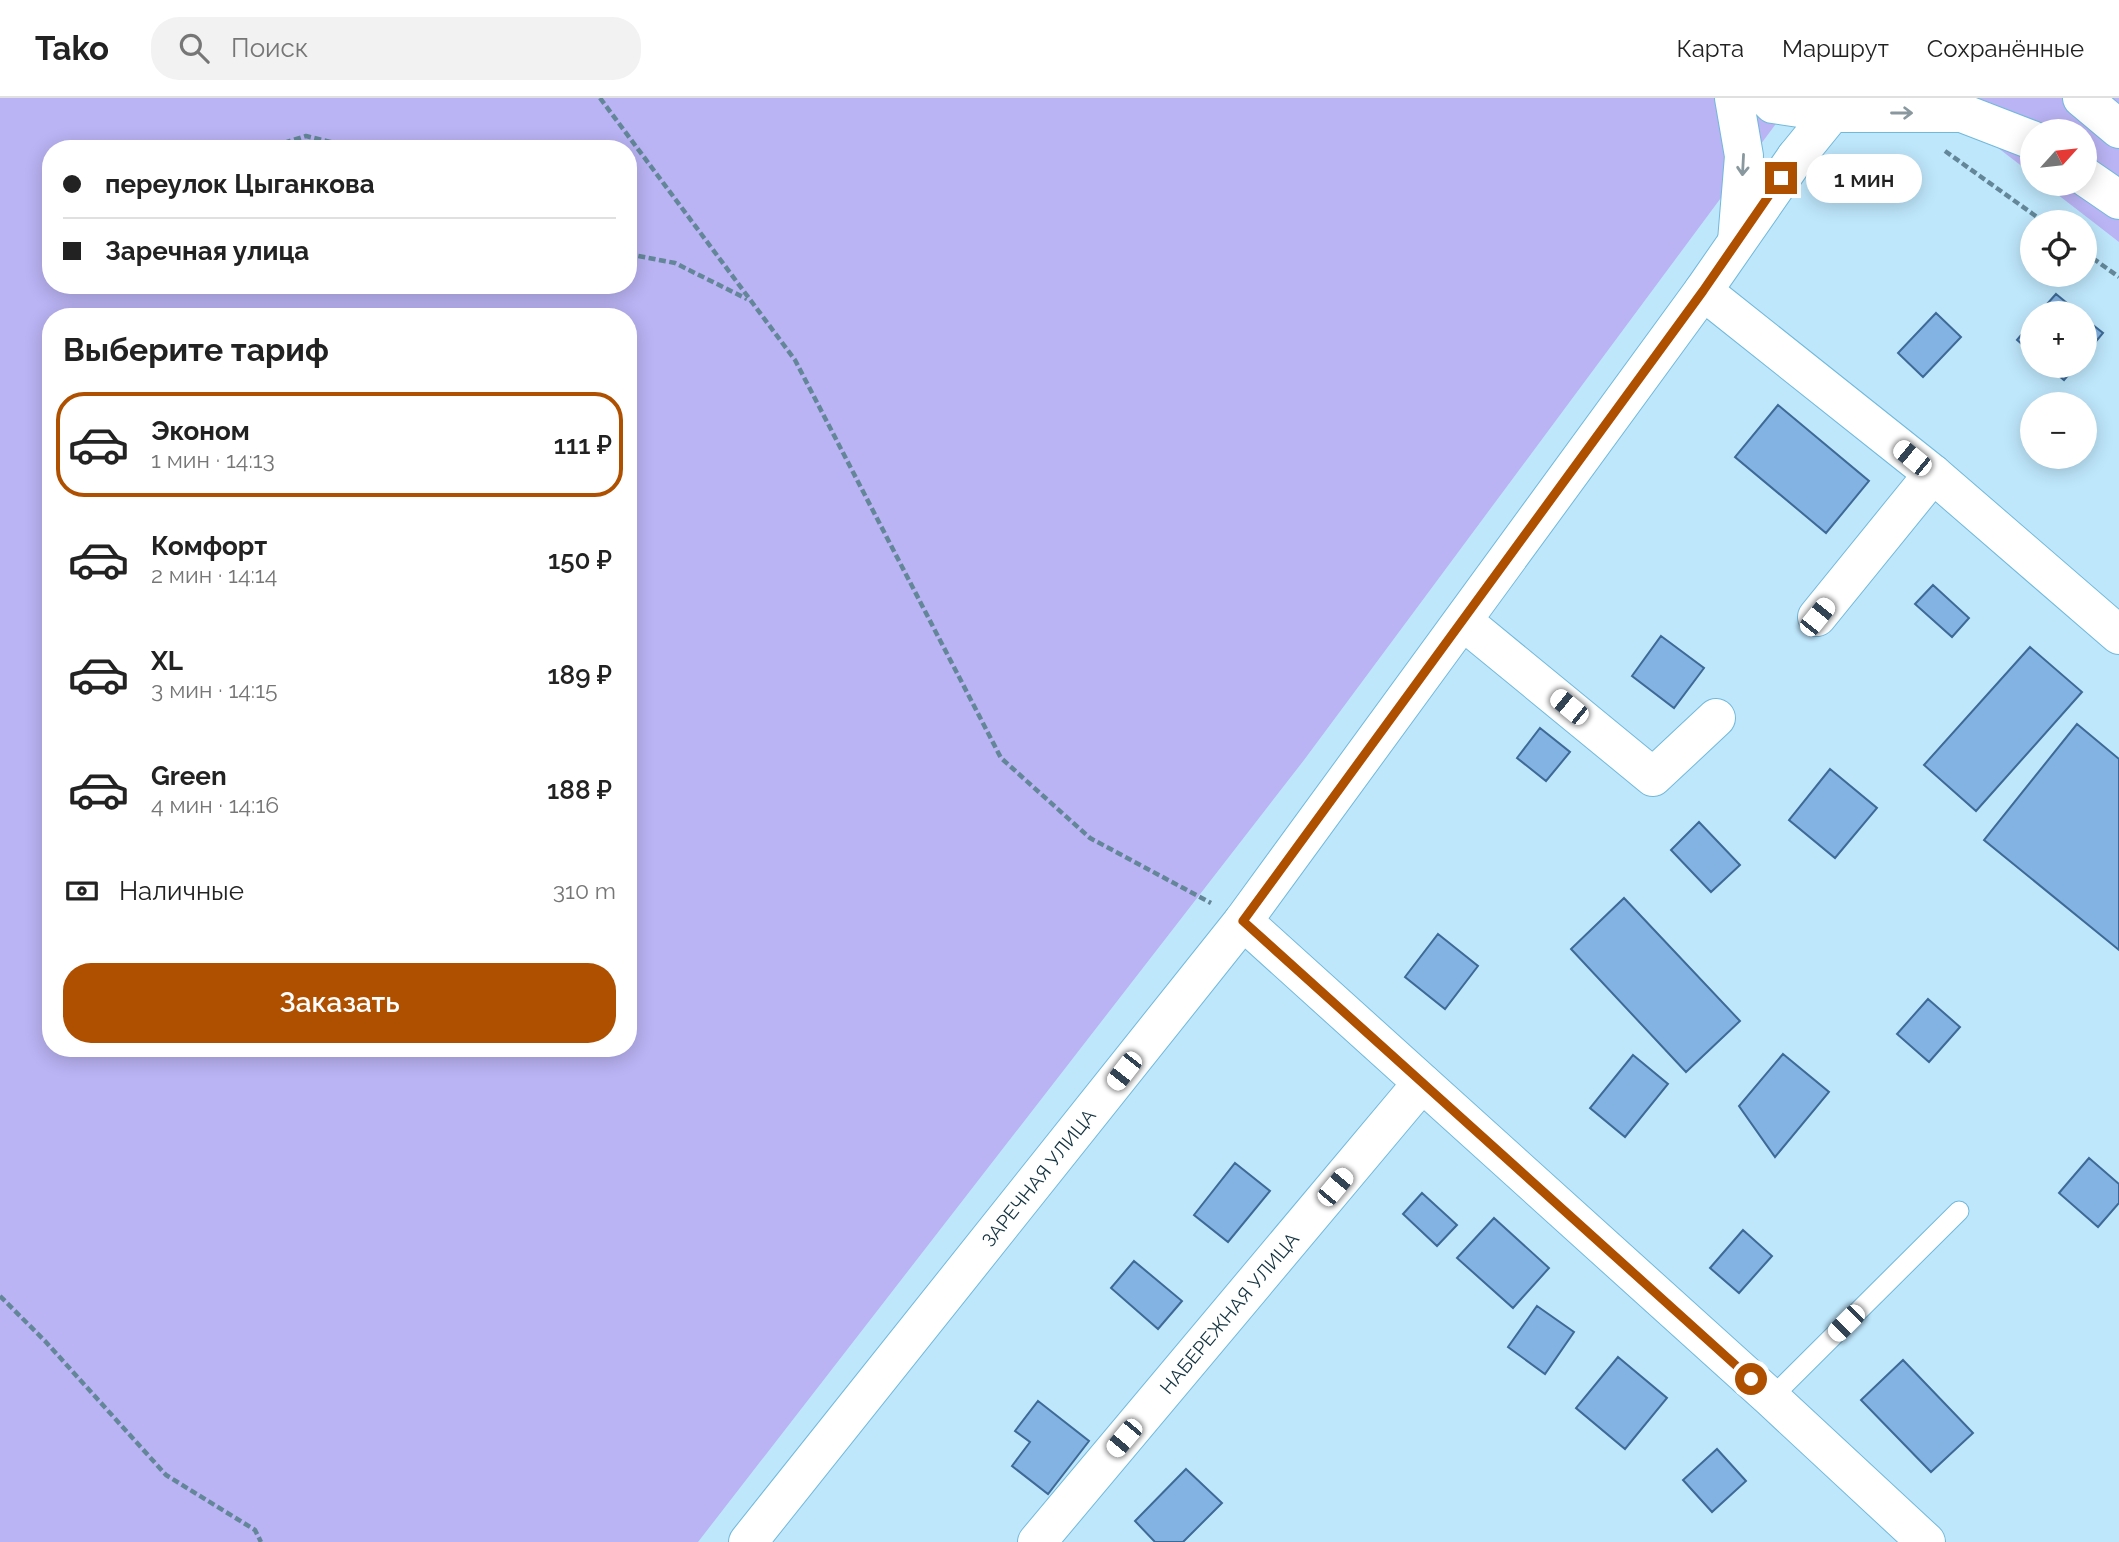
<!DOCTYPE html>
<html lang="ru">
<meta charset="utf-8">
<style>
:root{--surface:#fff;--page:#f2f2f2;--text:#222;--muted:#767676;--line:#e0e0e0;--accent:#af5001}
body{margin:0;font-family:Raleway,sans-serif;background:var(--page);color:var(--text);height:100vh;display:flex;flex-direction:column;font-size:26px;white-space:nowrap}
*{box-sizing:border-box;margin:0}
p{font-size:23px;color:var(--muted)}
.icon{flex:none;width:38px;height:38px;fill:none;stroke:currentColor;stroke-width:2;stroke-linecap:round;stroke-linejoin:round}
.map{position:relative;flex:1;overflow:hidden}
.drawer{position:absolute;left:42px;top:210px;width:595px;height:749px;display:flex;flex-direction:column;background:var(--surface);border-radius:28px;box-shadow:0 4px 18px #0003}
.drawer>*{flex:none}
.hud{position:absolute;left:42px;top:42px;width:595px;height:154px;border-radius:28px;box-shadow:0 4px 18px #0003;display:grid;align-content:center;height:154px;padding:0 21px;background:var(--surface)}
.needle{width:46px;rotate:63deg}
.tools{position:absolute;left:2020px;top:21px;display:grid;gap:14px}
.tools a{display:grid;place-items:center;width:77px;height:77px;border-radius:50%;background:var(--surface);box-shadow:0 4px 18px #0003;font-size:35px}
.end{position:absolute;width:32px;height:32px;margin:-16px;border:9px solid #af5001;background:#fff;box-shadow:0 0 0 4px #fff}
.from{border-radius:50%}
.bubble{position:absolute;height:49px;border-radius:24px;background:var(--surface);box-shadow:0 4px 18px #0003;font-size:23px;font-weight:600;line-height:49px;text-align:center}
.car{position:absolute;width:21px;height:42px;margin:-21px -10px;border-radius:9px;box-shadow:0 0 5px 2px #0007;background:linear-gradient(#fff 24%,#345 0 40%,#fff 0 76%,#345 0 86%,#fff 0)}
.hud b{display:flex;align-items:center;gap:24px;height:66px;font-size:26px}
.hud b+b{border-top:2px solid var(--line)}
.hud i{width:18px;height:18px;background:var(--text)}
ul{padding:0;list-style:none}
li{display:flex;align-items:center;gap:21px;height:105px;margin:0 14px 10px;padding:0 7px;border:4px solid transparent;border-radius:28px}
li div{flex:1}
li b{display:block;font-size:26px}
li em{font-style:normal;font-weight:600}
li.active{border-color:var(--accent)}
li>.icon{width:63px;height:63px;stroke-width:1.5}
h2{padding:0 21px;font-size:32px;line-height:84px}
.pay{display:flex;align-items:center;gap:18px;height:77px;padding:0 21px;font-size:26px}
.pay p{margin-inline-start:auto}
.primary-button{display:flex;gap:14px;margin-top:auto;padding:14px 21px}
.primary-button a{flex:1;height:80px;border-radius:28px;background:var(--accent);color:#fff;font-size:28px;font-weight:600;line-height:80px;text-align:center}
header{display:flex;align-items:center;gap:42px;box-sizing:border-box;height:98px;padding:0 35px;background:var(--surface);border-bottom:2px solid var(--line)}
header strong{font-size:33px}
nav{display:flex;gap:38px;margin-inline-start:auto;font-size:24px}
.search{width:490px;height:63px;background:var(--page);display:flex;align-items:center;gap:18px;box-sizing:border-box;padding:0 24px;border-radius:28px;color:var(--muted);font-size:26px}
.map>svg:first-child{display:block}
.green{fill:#bab3f4;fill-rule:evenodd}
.building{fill:#83b3e3;stroke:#3d6a96;stroke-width:2}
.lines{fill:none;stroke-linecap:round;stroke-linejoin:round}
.service-casing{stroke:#71b9db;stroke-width:21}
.minor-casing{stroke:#71b9db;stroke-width:40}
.tertiary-casing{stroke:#71b9db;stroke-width:40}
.path{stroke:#638798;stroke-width:4.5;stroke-dasharray:7 3.5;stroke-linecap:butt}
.service{stroke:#fff;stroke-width:19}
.minor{stroke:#fff;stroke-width:38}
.tertiary{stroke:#fff;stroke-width:38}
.oneway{stroke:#89989f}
.route{stroke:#af5001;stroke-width:9}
.labels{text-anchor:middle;stroke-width:5;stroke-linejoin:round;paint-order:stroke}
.street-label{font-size:19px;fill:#13323f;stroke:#bee7fc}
</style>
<header>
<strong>Tako</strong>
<div class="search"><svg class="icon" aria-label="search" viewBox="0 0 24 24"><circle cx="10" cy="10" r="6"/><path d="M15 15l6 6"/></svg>Поиск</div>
<nav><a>Карта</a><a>Маршрут</a><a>Сохранённые</a></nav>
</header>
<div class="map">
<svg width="2119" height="1444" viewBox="0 0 2119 1444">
<rect width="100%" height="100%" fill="#bee7fc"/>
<path class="green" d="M 0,0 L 1795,0 L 1304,662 L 698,1444 L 0,1444 ZM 51,51 L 628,51 L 628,187 L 51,187 ZM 51,219 L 628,219 L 628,950 L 51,950 Z
M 1933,0 L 2119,0 L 2119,144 L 2044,86 L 2084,86 L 2084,33 L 2032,33 L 2032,76 Z"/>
<path class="building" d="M 2056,196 L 2079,215 L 2039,215 Z
M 1936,215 L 1961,239 L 1923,279 L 1898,255 Z
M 2084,220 L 2103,235 L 2084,258 Z
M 2032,224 L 2032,255 L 2017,242 Z
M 2047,268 L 2076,268 L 2064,282 Z
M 1778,307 L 1869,383 L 1826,435 L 1735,359 Z
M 1933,487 L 1969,520 L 1952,539 L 1915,506 Z
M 1661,538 L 1704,570 L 1674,610 L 1632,578 Z
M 2030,549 L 2082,594 L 1976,713 L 1924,667 Z
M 2077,626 L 2119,661 L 2119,852 L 1984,742 Z
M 1540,630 L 1570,654 L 1546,683 L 1517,660 Z
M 1830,671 L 1877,710 L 1835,760 L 1789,722 Z
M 1699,724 L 1740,767 L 1711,794 L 1671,752 Z
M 1624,800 L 1740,923 L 1686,974 L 1571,851 Z
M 1438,836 L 1478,868 L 1445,911 L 1405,879 Z
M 1928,901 L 1960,929 L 1929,964 L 1897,936 Z
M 1783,956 L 1829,994 L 1775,1059 L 1739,1008 Z
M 1633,957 L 1668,986 L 1625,1039 L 1590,1010 Z
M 2089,1060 L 2119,1086 L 2119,1105 L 2098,1129 L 2059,1095 Z
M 1235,1065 L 1270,1093 L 1228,1144 L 1194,1117 Z
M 1422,1095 L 1457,1127 L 1437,1148 L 1403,1116 Z
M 1494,1120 L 1549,1170 L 1513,1210 L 1457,1160 Z
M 1743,1132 L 1772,1158 L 1739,1195 L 1710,1170 Z
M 1134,1163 L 1182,1203 L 1158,1231 L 1111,1190 Z
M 1537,1208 L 1574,1234 L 1545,1276 L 1508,1249 Z
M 1618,1259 L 1667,1300 L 1625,1351 L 1576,1310 Z
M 1903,1262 L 1973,1335 L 1931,1374 L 1861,1302 Z
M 1038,1303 L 1089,1343 L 1048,1396 L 1012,1368 L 1030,1344 L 1015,1333 Z
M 1717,1351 L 1746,1383 L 1712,1414 L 1683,1382 Z
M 1186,1371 L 1222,1405 L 1183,1444 L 1155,1444 L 1135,1423 Z"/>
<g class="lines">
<defs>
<path id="service" d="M 1771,1300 L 1959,1113"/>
<g id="minor">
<path d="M 1703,193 L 1933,376 L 2119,537"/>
<path d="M 1817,519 L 1933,376"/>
<path d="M 1463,523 L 1653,679 L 1716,620"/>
<path d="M 1243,823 L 1771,1300 L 1926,1444"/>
<path id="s1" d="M 748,1444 L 1243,823 L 1703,193 L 1796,59"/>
<path id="s2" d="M 1037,1444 L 1422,985"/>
</g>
<path id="tertiary" d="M 1734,0 L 1744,58 L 1737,143
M 1767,0 L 1773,6 L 1833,15 L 1962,15 L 2032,42
M 2082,0 L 2119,31
M 1796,59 L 1844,0
M 2084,78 L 2119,102"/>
</defs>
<use href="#service" class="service-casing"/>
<use href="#minor" class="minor-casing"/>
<use href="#tertiary" class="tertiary-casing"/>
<path class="path" d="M 600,0 L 795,262 L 1001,660 L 1090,740 L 1211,805
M 264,51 L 306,38 L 359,51
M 1945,53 L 2044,124
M 2084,154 L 2119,179
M 628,156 L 675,165 L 747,201
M 0,1198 L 45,1243 L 166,1377 L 255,1432 L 261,1444"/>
<use href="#service" class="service"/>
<use href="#minor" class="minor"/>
<use href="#tertiary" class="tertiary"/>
</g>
<defs><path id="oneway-shaft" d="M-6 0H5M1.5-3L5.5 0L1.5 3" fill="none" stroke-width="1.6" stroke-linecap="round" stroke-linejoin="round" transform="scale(1.75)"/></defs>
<g class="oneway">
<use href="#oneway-shaft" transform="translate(1902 15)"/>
<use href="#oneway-shaft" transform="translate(1743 67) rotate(93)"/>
</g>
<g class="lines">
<path class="route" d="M 1751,1281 L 1243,823 L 1703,193 L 1781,80"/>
</g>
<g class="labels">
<g class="street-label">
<text dy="7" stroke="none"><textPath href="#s1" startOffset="466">ЗАРЕЧНАЯ УЛИЦА</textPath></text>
<text dy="7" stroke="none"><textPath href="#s2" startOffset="299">НАБЕРЕЖНАЯ УЛИЦА</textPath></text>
</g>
</g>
</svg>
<div class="tools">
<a><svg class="needle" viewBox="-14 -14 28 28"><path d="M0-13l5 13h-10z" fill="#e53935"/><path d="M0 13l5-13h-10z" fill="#767676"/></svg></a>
<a><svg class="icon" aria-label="locate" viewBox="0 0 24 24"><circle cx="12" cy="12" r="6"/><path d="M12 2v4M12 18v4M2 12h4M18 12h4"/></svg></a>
<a>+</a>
<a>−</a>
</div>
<i class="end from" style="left:1751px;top:1281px"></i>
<i class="end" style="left:1781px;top:80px"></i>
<div class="bubble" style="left:1806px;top:56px;width:116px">1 мин</div>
<i class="car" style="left:1912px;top:360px;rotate:309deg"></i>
<i class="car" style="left:1817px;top:519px;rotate:39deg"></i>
<i class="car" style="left:1569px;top:609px;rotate:309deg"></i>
<i class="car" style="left:1124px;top:973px;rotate:218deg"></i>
<i class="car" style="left:1335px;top:1089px;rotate:40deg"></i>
<i class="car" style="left:1846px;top:1225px;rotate:225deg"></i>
<i class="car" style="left:1124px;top:1340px;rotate:220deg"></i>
<div class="hud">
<b><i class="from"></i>переулок Цыганкова</b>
<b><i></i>Заречная улица</b>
</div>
<section class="drawer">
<h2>Выберите тариф</h2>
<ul>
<li class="active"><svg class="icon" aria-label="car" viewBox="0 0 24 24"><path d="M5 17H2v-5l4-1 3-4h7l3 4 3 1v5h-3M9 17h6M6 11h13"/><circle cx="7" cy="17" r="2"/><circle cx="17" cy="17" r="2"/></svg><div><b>Эконом</b><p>1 мин · 14:13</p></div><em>111 ₽</em></li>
<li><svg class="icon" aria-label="car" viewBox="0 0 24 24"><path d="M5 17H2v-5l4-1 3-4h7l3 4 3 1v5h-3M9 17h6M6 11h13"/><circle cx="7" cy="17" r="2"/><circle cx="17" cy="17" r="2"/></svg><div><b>Комфорт</b><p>2 мин · 14:14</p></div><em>150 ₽</em></li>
<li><svg class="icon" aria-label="car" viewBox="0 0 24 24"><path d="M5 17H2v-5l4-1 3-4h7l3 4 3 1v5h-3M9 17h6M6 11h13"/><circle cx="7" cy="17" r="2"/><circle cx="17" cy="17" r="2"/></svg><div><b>XL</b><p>3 мин · 14:15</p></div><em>189 ₽</em></li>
<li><svg class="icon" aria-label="car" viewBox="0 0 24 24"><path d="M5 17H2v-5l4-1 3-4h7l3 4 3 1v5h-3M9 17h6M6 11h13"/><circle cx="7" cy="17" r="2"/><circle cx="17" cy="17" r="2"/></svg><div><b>Green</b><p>4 мин · 14:16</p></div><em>188 ₽</em></li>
</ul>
<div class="pay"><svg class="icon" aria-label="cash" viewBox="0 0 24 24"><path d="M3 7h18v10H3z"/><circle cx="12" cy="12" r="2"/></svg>Наличные<p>310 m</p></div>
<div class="primary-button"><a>Заказать</a></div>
</section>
</div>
